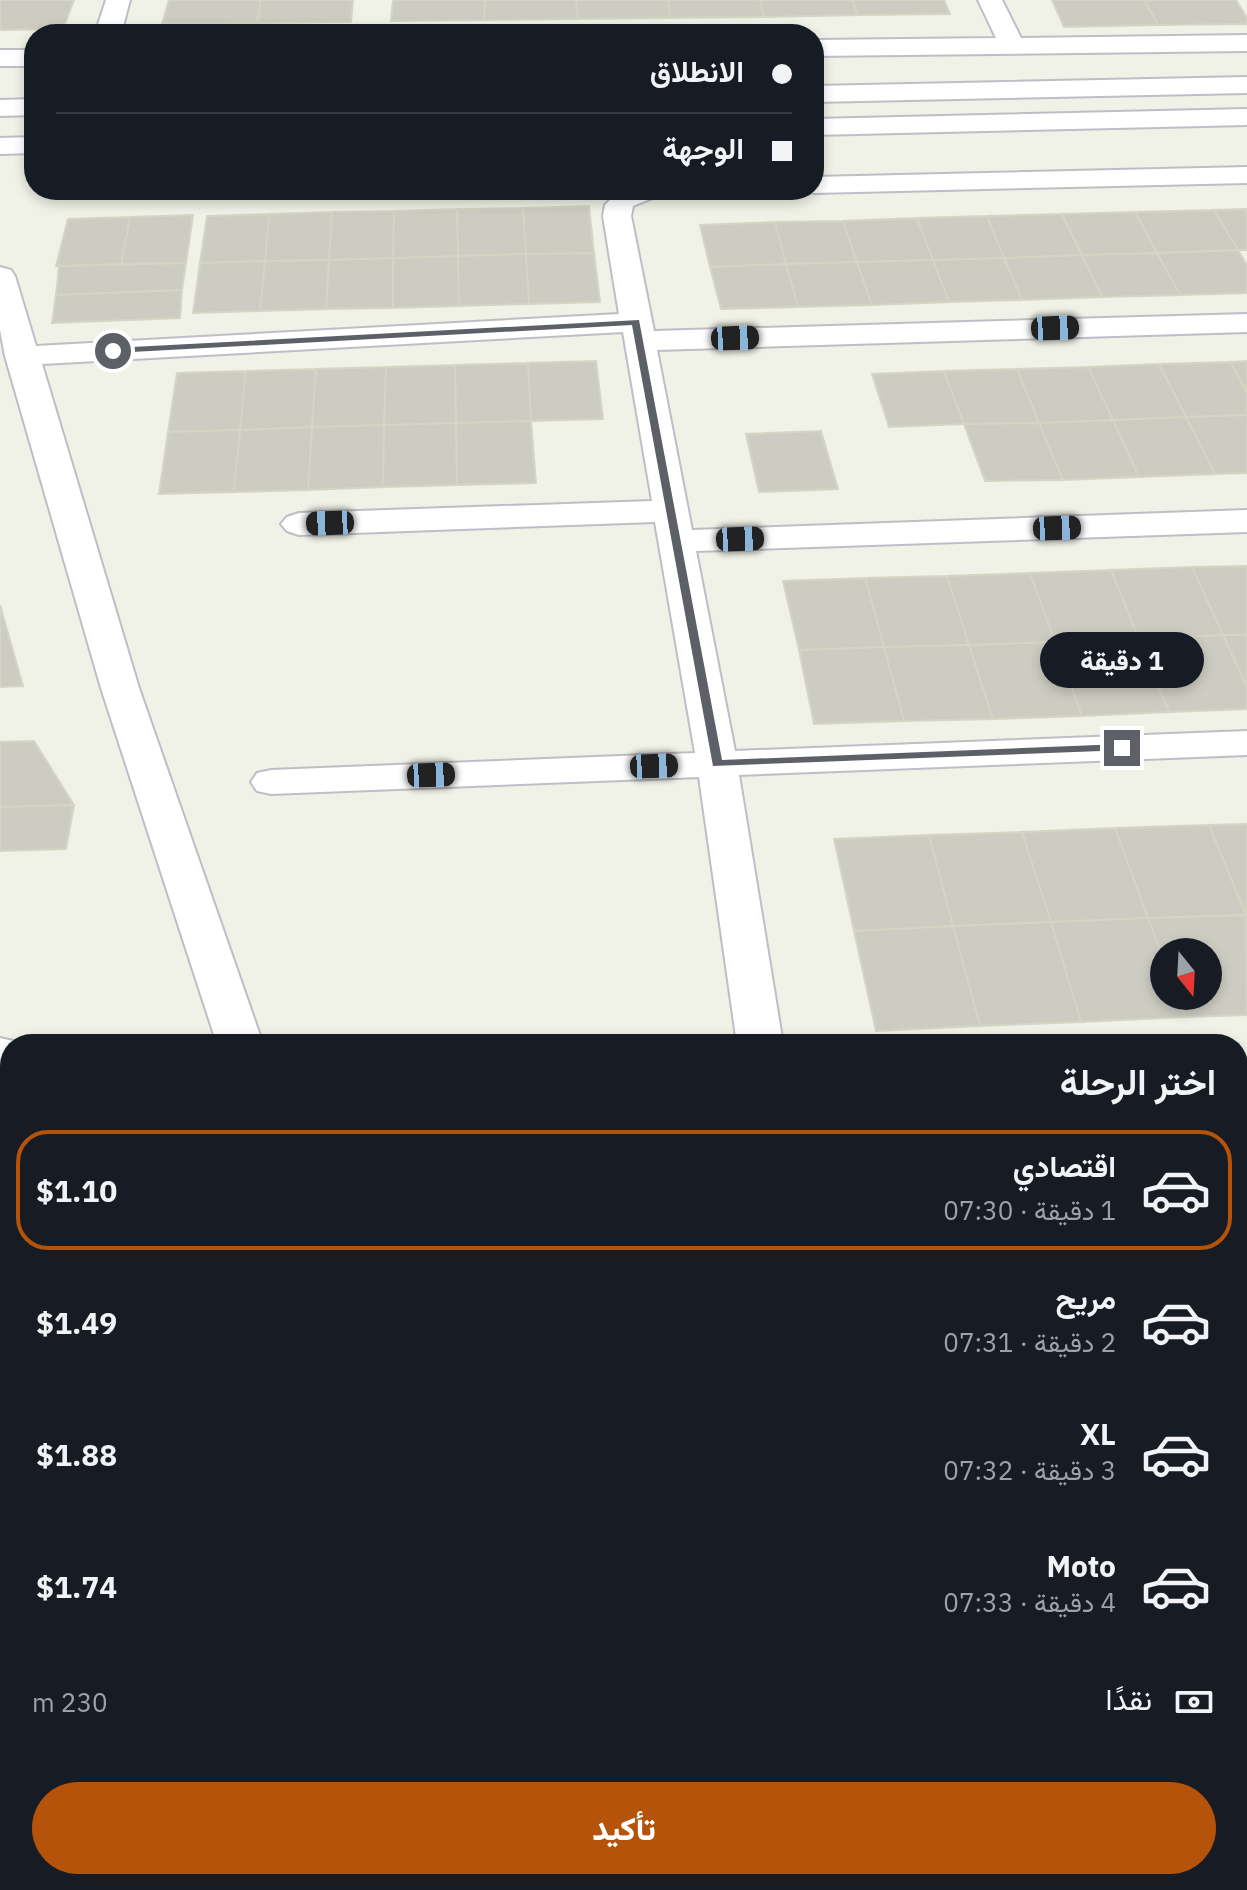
<!DOCTYPE html>
<html lang="ar">
<meta charset="utf-8">
<style>
:root{--surface:#171b24;--page:#242831;--text:#f1f3f6;--muted:#9ea1a6;--line:#363941;--accent:#b45309}
body{margin:0;font-family:"IBM Plex Sans",Vazirmatn,sans-serif;background:var(--page);color:var(--text);direction:rtl;height:100vh;display:flex;flex-direction:column;font-size:30px;white-space:nowrap}
*{box-sizing:border-box;margin:0}
p{font-size:26px;color:var(--muted)}
.icon{flex:none;width:44px;height:44px;fill:none;stroke:currentColor;stroke-width:2;stroke-linecap:round;stroke-linejoin:round}
.map{position:relative;flex:1;overflow:hidden;direction:ltr}
.side{position:absolute;left:0px;top:1034px;width:1248px;height:856px;display:flex;flex-direction:column;background:var(--surface);border-radius:32px 32px 0 0;box-shadow:0 4px 12px #0003;direction:rtl}
.side>*{flex:none}
.guide{position:absolute;left:24px;top:24px;width:800px;height:176px;border-radius:32px;box-shadow:0 4px 12px #0003;direction:rtl;display:grid;align-content:center;height:176px;padding:0 32px;background:var(--surface)}
.needle{width:52px;rotate:162deg}
.fabs{position:absolute;left:1150px;top:938px;display:grid;gap:16px}
.fabs a{display:grid;place-items:center;width:72px;height:72px;border-radius:50%;background:var(--surface);box-shadow:0 4px 12px #0003;font-size:40px}
.end{position:absolute;width:36px;height:36px;margin:-18px;border:10px solid #5e6068;background:#fff;box-shadow:0 0 0 4px #fff}
.from{border-radius:50%}
.bubble{position:absolute;height:56px;border-radius:28px;background:var(--surface);box-shadow:0 4px 12px #0003;font-size:26px;font-weight:800;line-height:56px;text-align:center;direction:rtl}
.car{position:absolute;width:24px;height:48px;margin:-24px -12px;border-radius:10px;box-shadow:0 0 6px 2px #0007;background:linear-gradient(#222 24%,#8ab4d8 0 40%,#222 0 76%,#8ab4d8 0 86%,#222 0)}
.guide b{display:flex;align-items:center;gap:28px;height:76px;font-size:30px}
.guide b+b{border-top:2px solid var(--line)}
.guide i{width:20px;height:20px;background:var(--text)}
ul{padding:0;list-style:none}
li{display:flex;align-items:center;gap:24px;height:120px;margin:0 16px 12px;padding:0 16px;border:4px solid transparent;border-radius:32px}
li div{flex:1}
li b{display:block;font-size:30px}
li em{font-style:normal;font-weight:800}
li.selected{border-color:var(--accent)}
li>.icon{width:72px;height:72px;stroke-width:1.5}
h2{padding:0 32px;font-size:36px;line-height:96px}
.pay{display:flex;align-items:center;gap:20px;height:88px;padding:0 32px;font-size:30px}
.pay p{margin-inline-start:auto}
.cta{display:flex;gap:16px;margin-top:auto;padding:16px 32px}
.cta a{flex:1;height:92px;border-radius:48px;background:var(--accent);color:#fff;font-size:32px;font-weight:800;line-height:92px;text-align:center}
.map>svg:first-child{display:block}
.building{fill:#ccccc3;stroke:#d6d5c5;stroke-width:2}
.lines{fill:none;stroke-linecap:round;stroke-linejoin:round}
.minor-casing{stroke:#bebec6;stroke-width:4}
.tertiary-casing{stroke:#bebec6;stroke-width:4}
.minor{fill:#fff;fill-rule:evenodd}
.tertiary{fill:#fff;fill-rule:evenodd}
.route{fill:#5e6068}
</style>
<div class="map">
<svg width="1247" height="1890" viewBox="0 0 1247 1890">
<rect width="100%" height="100%" fill="#f0f1e7"/>
<path class="building" d="M 0,0 L 74,0 L 63,29 L 0,30 Z
M 169,0 L 261,0 L 257,23 L 162,24 Z
M 261,0 L 353,0 L 351,22 L 257,23 Z
M 393,0 L 485,0 L 484,20 L 391,21 Z
M 485,0 L 576,0 L 578,19 L 484,20 Z
M 576,0 L 668,0 L 670,18 L 578,19 Z
M 668,0 L 760,0 L 764,17 L 670,18 Z
M 760,0 L 852,0 L 857,15 L 764,17 Z
M 853,0 L 944,0 L 950,14 L 857,15 Z
M 1052,0 L 1144,0 L 1158,25 L 1064,27 Z
M 1144,0 L 1236,0 L 1247,18 L 1247,24 L 1158,25 Z
M 589,206 L 594,253 L 526,254 L 523,208 Z
M 523,208 L 526,254 L 458,256 L 457,209 Z
M 457,209 L 458,256 L 393,258 L 394,211 Z
M 1247,209 L 1247,250 L 1238,250 L 1214,210 Z
M 1214,210 L 1238,250 L 1157,253 L 1135,212 Z
M 394,211 L 393,258 L 329,260 L 332,212 Z
M 332,212 L 329,260 L 265,261 L 269,214 Z
M 1135,212 L 1157,253 L 1082,255 L 1062,214 Z
M 269,214 L 265,261 L 200,263 L 207,216 Z
M 1062,214 L 1082,255 L 1004,258 L 987,216 Z
M 193,215 L 186,263 L 121,264 L 130,217 Z
M 987,216 L 1004,258 L 933,260 L 917,218 Z
M 130,217 L 121,264 L 56,266 L 68,219 Z
M 917,218 L 933,260 L 857,262 L 843,221 Z
M 843,221 L 857,262 L 786,264 L 775,222 Z
M 775,222 L 786,264 L 710,267 L 700,225 Z
M 1238,250 L 1247,265 L 1247,293 L 1180,295 L 1157,253 Z
M 594,253 L 600,302 L 529,304 L 526,254 Z
M 1157,253 L 1180,295 L 1102,297 L 1082,255 Z
M 526,254 L 529,304 L 459,306 L 458,256 Z
M 1082,255 L 1102,297 L 1022,300 L 1004,258 Z
M 458,256 L 459,306 L 393,308 L 393,258 Z
M 393,258 L 393,308 L 326,309 L 329,260 Z
M 1004,258 L 1022,300 L 949,302 L 933,260 Z
M 329,260 L 326,309 L 260,311 L 265,261 Z
M 933,260 L 949,302 L 872,305 L 857,262 Z
M 265,261 L 260,311 L 193,313 L 200,263 Z
M 857,262 L 872,305 L 798,307 L 786,264 Z
M 186,263 L 182,290 L 56,295 L 59,266 Z
M 786,264 L 798,307 L 721,309 L 710,267 Z
M 182,290 L 180,318 L 52,323 L 56,295 Z
M 596,361 L 603,419 L 531,421 L 528,363 Z
M 1247,361 L 1247,392 L 1230,362 Z
M 1230,362 L 1247,392 L 1247,415 L 1186,417 L 1159,364 Z
M 528,363 L 531,421 L 456,423 L 455,365 Z
M 1159,364 L 1186,417 L 1113,420 L 1088,367 Z
M 455,365 L 456,423 L 384,425 L 386,367 Z
M 386,367 L 384,425 L 312,427 L 316,369 Z
M 1088,367 L 1113,420 L 1039,423 L 1017,369 Z
M 316,369 L 312,427 L 240,430 L 246,371 Z
M 1017,369 L 1039,423 L 964,424 L 944,371 Z
M 246,371 L 240,430 L 168,432 L 177,373 Z
M 944,371 L 964,424 L 889,427 L 872,374 Z
M 1247,415 L 1247,473 L 1215,474 L 1186,417 Z
M 1186,417 L 1215,474 L 1139,477 L 1113,420 Z
M 1113,420 L 1139,477 L 1063,480 L 1039,423 Z
M 531,421 L 536,483 L 457,485 L 456,423 Z
M 456,423 L 457,485 L 383,487 L 384,425 Z
M 1039,423 L 1063,480 L 985,481 L 964,424 Z
M 384,425 L 383,487 L 308,490 L 312,427 Z
M 312,427 L 308,490 L 234,492 L 240,430 Z
M 240,430 L 234,492 L 159,494 L 168,432 Z
M 821,431 L 838,489 L 759,492 L 746,434 Z
M 1247,566 L 1247,635 L 1223,635 L 1192,567 Z
M 1192,567 L 1223,635 L 1139,639 L 1111,570 Z
M 1111,570 L 1139,639 L 1055,642 L 1030,573 Z
M 1030,573 L 1055,642 L 969,645 L 947,576 Z
M 947,576 L 969,645 L 884,647 L 865,578 Z
M 865,578 L 884,647 L 799,650 L 783,581 Z
M 0,605 L 23,686 L 0,687 Z
M 1223,635 L 1247,687 L 1247,709 L 1169,712 L 1139,639 Z
M 1223,635 L 1247,635 L 1247,687 Z
M 1139,639 L 1169,712 L 1082,716 L 1055,642 Z
M 1055,642 L 1082,716 L 993,719 L 969,645 Z
M 969,645 L 993,719 L 904,721 L 884,647 Z
M 884,647 L 904,721 L 814,724 L 799,650 Z
M 34,741 L 74,805 L 0,807 L 0,742 Z
M 74,805 L 66,849 L 0,851 L 0,807 Z
M 1247,824 L 1247,915 L 1246,915 L 1209,825 Z
M 1209,825 L 1246,915 L 1148,918 L 1115,828 Z
M 1115,828 L 1148,918 L 1051,922 L 1022,832 Z
M 1022,832 L 1051,922 L 953,926 L 929,835 Z
M 929,835 L 953,926 L 854,931 L 834,839 Z
M 1246,915 L 1247,1015 L 1185,1017 L 1177,996 L 1208,996 L 1208,952 L 1164,952 L 1164,961 L 1148,918 Z
M 1148,918 L 1164,961 L 1164,996 L 1177,996 L 1185,1017 L 1081,1022 L 1051,922 Z
M 1051,922 L 1081,1022 L 980,1026 L 953,926 Z
M 953,926 L 980,1026 L 876,1031 L 854,931 Z
M 0,1157 L 10,1157 L 10,1296 L 0,1295 Z
M 1238,1181 L 1241,1181 L 1247,1198 L 1247,1309 L 1238,1309 Z
M 0,1295 L 10,1296 L 10,1452 L 0,1452 Z
M 1238,1309 L 1247,1309 L 1247,1452 L 1238,1452 Z
M 0,1452 L 10,1452 L 10,1583 L 0,1583 Z
M 0,1583 L 10,1583 L 10,1672 L 0,1672 Z
M 0,1672 L 10,1672 L 10,1763 L 0,1764 Z
M 0,1786 L 10,1786 L 10,1846 L 0,1846 Z
M 0,1846 L 10,1846 L 10,1880 L 47,1880 L 45,1890 L 0,1890 Z
M 1238,1857 L 1247,1857 L 1247,1890 L 1179,1890 L 1177,1880 L 1238,1880 Z"/>
<g class="lines">
<defs>
<path id="minor" d="M 106,0 L 130,0 L 121,34 L 95,34 Z
M 978,0 L 1002,0 L 1021,38 L 1247,35 L 1247,51 L 814,56 L 814,40 L 996,38 Z
M 0,50 L 34,50 L 34,66 L 0,66 Z
M 1247,109 L 1247,125 L 814,135 L 814,119 Z
M 34,137 L 34,153 L 0,154 L 0,138 Z
M 1247,167 L 1247,183 L 814,193 L 803,190 L 814,190 L 814,177 Z
M 620,190 L 662,190 L 658,196 L 633,206 L 631,216 L 654,331 L 1247,314 L 1247,332 L 657,350 L 692,530 L 1247,510 L 1247,532 L 696,551 L 735,751 L 1247,731 L 1247,755 L 739,775 L 783,1044 L 737,1044 L 699,777 L 271,794 L 257,791 L 251,782 L 257,773 L 271,770 L 695,753 L 655,522 L 299,535 L 287,531 L 281,524 L 287,517 L 299,513 L 652,501 L 623,332 L 42,364 L 139,688 L 263,1044 L 217,1044 L 101,688 L 5,356 L 0,330 L 0,267 L 11,270 L 15,276 L 36,346 L 619,314 L 603,216 L 605,205 Z
M 0,1038 L 27,1044 L 10,1044 L 10,1069 L 0,1068 Z
M 1238,1062 L 1247,1062 L 1247,1092 L 1238,1092 Z
M 1238,1501 L 1247,1501 L 1247,1545 L 1238,1545 Z
M 455,1880 L 519,1880 L 522,1890 L 458,1890 Z
M 857,1880 L 921,1880 L 922,1890 L 858,1890 Z"/>
<path id="tertiary" d="M 1247,77 L 1247,93 L 814,102 L 814,86 Z
M 34,99 L 34,115 L 0,116 L 0,100 Z"/>
</defs>
<use href="#minor" class="minor-casing"/>
<use href="#tertiary" class="tertiary-casing"/>
<use href="#minor" class="minor"/>
<use href="#tertiary" class="tertiary"/>
</g>
<path class="route" d="M 639,320 L 722,760 L 1122,744 L 1127,745 L 1127,750 L 713,766 L 632,325 L 113,353 L 109,351 L 113,348 Z"/>
</svg>
<div class="fabs">
<a><svg class="needle" viewBox="-14 -14 28 28"><path d="M0-13l5 13h-10z" fill="#e53935"/><path d="M0 13l5-13h-10z" fill="#9ea1a6"/></svg></a>
</div>
<i class="end from" style="left:113px;top:351px"></i>
<i class="end" style="left:1122px;top:748px"></i>
<div class="bubble" style="left:1040px;top:632px;width:164px">1 دقيقة</div>
<i class="car" style="left:1055px;top:328px;rotate:88deg"></i>
<i class="car" style="left:735px;top:338px;rotate:88deg"></i>
<i class="car" style="left:330px;top:523px;rotate:268deg"></i>
<i class="car" style="left:1057px;top:528px;rotate:88deg"></i>
<i class="car" style="left:740px;top:539px;rotate:88deg"></i>
<i class="car" style="left:654px;top:766px;rotate:88deg"></i>
<i class="car" style="left:431px;top:775px;rotate:88deg"></i>
<div class="guide">
<b><i class="from"></i>الانطلاق</b>
<b><i></i>الوجهة</b>
</div>
<section class="side">
<h2>اختر الرحلة</h2>
<ul>
<li class="selected"><svg class="icon" aria-label="car" viewBox="0 0 24 24"><path d="M5 17H2v-5l4-1 3-4h7l3 4 3 1v5h-3M9 17h6M6 11h13"/><circle cx="7" cy="17" r="2"/><circle cx="17" cy="17" r="2"/></svg><div><b>اقتصادي</b><p>1 دقيقة · 07:30</p></div><em>$1.10</em></li>
<li><svg class="icon" aria-label="car" viewBox="0 0 24 24"><path d="M5 17H2v-5l4-1 3-4h7l3 4 3 1v5h-3M9 17h6M6 11h13"/><circle cx="7" cy="17" r="2"/><circle cx="17" cy="17" r="2"/></svg><div><b>مريح</b><p>2 دقيقة · 07:31</p></div><em>$1.49</em></li>
<li><svg class="icon" aria-label="car" viewBox="0 0 24 24"><path d="M5 17H2v-5l4-1 3-4h7l3 4 3 1v5h-3M9 17h6M6 11h13"/><circle cx="7" cy="17" r="2"/><circle cx="17" cy="17" r="2"/></svg><div><b>XL</b><p>3 دقيقة · 07:32</p></div><em>$1.88</em></li>
<li><svg class="icon" aria-label="car" viewBox="0 0 24 24"><path d="M5 17H2v-5l4-1 3-4h7l3 4 3 1v5h-3M9 17h6M6 11h13"/><circle cx="7" cy="17" r="2"/><circle cx="17" cy="17" r="2"/></svg><div><b>Moto</b><p>4 دقيقة · 07:33</p></div><em>$1.74</em></li>
</ul>
<div class="pay"><svg class="icon" aria-label="cash" viewBox="0 0 24 24"><path d="M3 7h18v10H3z"/><circle cx="12" cy="12" r="2"/></svg>نقدًا<p>230 m</p></div>
<div class="cta"><a>تأكيد</a></div>
</section>
</div>
